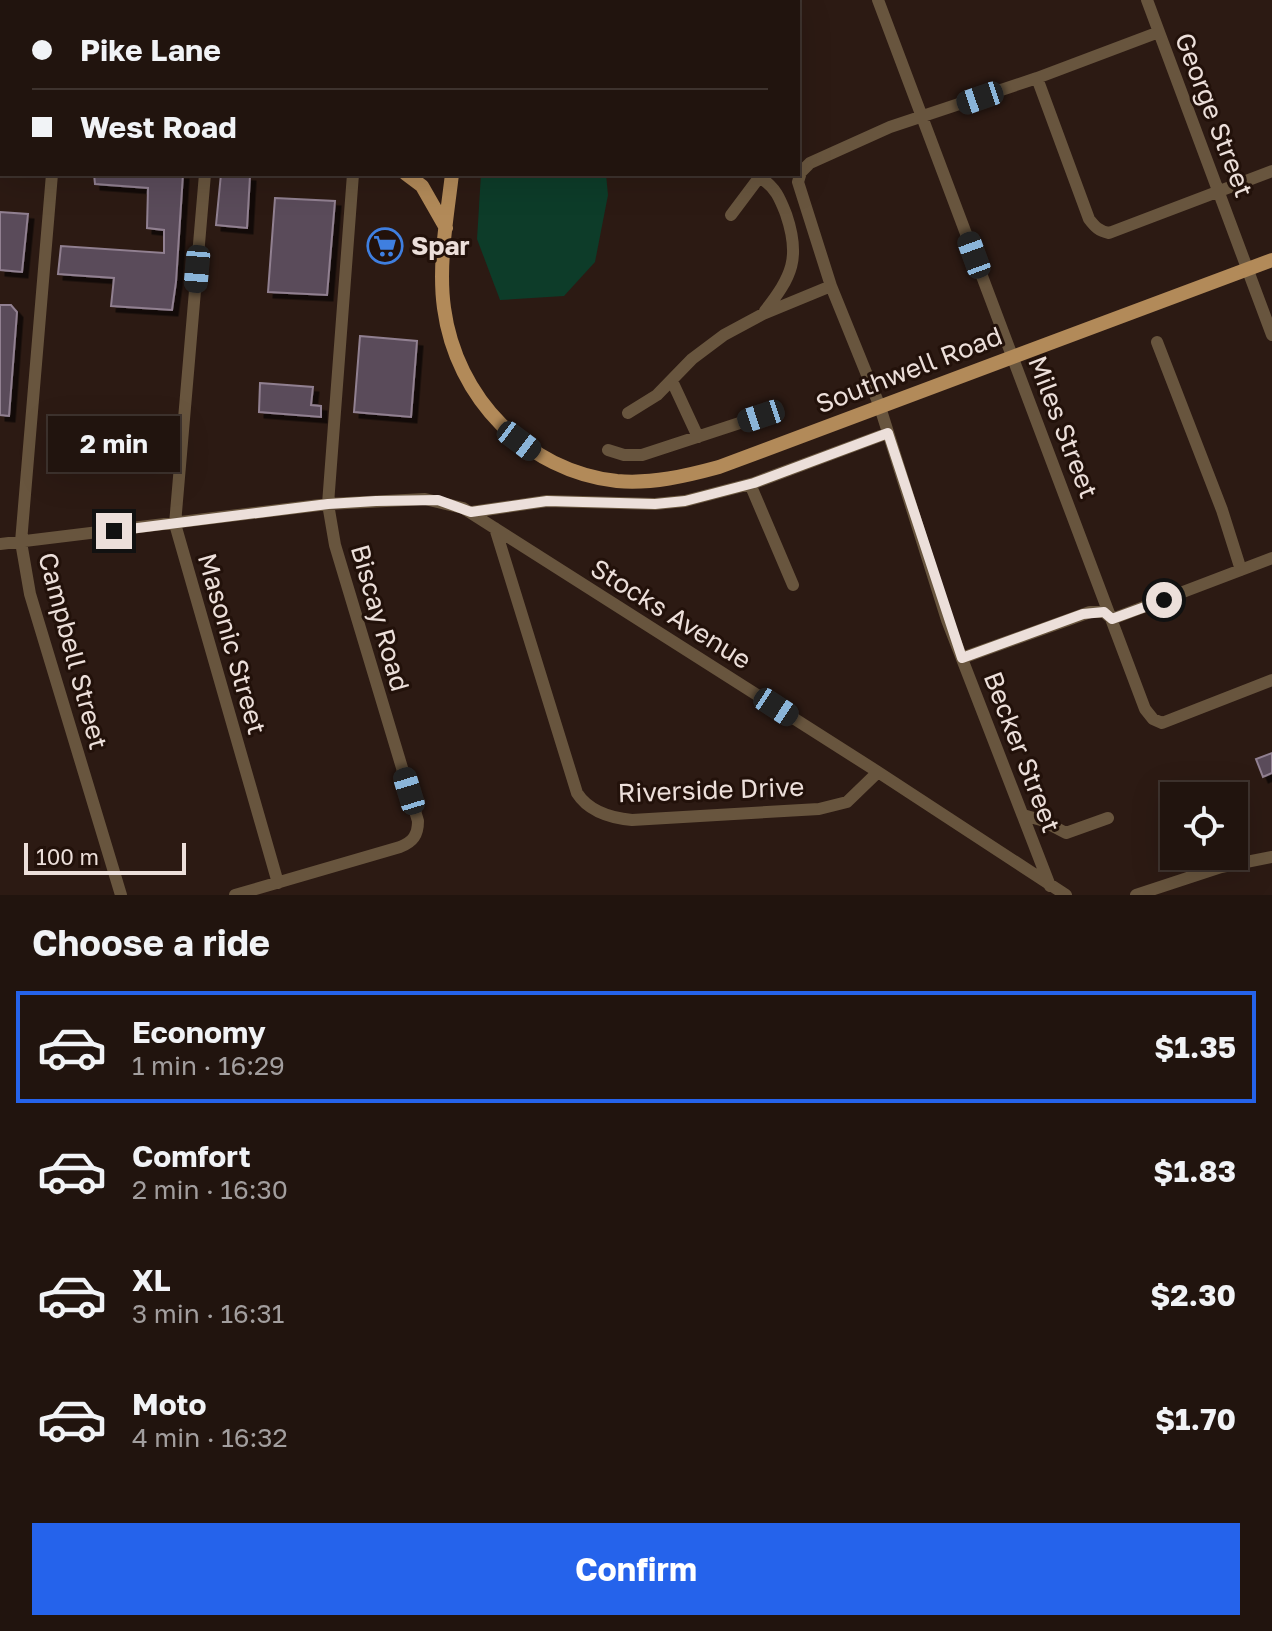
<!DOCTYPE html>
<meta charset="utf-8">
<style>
:root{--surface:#21140e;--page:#2d211c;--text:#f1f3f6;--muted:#a29e9e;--line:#3e332e;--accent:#2563eb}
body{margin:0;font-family:"Golos Text",sans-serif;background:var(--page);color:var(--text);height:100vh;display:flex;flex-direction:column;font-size:30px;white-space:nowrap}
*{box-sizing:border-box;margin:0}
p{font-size:26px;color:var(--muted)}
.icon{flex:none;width:44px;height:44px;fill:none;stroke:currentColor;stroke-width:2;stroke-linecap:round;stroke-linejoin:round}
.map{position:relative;height:895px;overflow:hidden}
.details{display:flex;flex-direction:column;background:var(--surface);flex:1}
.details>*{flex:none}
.guide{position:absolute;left:0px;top:0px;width:800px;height:176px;box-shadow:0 8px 32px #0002,0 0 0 2px var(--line);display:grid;align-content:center;height:176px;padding:0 32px;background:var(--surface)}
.tools{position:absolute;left:1160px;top:782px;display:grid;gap:16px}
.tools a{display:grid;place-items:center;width:88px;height:88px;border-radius:0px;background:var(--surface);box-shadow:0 8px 32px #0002,0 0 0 2px var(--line);font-size:40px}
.scale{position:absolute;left:24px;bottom:20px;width:162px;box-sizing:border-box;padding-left:8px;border:4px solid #ecdfda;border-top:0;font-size:22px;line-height:28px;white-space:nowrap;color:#ecdfda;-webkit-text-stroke:6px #22110a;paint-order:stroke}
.end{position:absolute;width:36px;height:36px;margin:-18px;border:10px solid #ecdfda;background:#111;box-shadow:0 0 0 4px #111}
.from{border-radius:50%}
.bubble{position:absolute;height:56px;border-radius:0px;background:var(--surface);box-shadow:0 8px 32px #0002,0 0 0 2px var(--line);font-size:26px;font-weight:700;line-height:56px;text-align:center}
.car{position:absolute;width:24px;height:48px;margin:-24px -12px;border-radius:10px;box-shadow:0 0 6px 2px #0007;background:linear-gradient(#222 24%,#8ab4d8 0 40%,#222 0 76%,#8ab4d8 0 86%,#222 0)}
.guide b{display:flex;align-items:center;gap:28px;height:76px;font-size:30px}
.guide b+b{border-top:2px solid var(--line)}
.guide i{width:20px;height:20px;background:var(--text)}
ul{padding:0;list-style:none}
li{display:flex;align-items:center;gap:24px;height:112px;margin:0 16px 12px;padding:0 16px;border:4px solid transparent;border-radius:0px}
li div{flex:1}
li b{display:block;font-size:30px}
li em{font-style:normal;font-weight:700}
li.selected{border-color:var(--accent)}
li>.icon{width:72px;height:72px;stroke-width:1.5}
h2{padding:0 32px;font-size:36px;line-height:96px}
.cta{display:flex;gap:16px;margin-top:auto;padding:16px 32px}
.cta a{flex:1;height:92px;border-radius:0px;background:var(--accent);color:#fff;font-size:32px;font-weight:700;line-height:92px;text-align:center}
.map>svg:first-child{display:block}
.green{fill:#0d3c29}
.building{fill:#5a4b5a;stroke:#918091;stroke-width:2;filter:url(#shadow)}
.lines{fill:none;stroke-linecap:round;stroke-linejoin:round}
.minor{stroke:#68553e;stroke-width:12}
.major{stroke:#b28a59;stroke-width:14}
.route{stroke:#ecdfda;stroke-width:10}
.labels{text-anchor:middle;stroke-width:6;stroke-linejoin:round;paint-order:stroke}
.street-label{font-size:26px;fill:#ecdfda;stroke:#22110a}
.poi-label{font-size:26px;font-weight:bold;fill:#ecdfda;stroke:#22110a;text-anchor:start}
</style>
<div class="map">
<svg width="1272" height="895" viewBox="0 0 1272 895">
<defs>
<filter id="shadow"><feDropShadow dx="5.5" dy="5.5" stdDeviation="0" flood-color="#0009"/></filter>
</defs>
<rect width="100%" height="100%" fill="#2c1a13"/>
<path class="green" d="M 481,174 L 606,174 L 608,195 L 595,262 L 564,296 L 500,300 L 477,239 Z"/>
<path class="building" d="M 94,174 L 183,174 L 176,282 L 172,310 L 111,306 L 114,278 L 58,274 L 61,246 L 164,253 L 164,230 L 147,228 L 148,188 L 95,184 Z
M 221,174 L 250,176 L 247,228 L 216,225 Z
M 275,198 L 335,201 L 327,295 L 268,292 Z
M 0,212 L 28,214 L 22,272 L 0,270 Z
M 0,305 L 11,305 L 17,312 L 9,416 L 0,415 Z
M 360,336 L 417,341 L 411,417 L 354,412 Z
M 260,383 L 313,387 L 311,405 L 321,406 L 321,417 L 259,412 Z
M 1272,753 L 1272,773 L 1263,777 L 1256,759 Z"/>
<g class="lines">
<path class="minor" d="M 878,0 L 1145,709 L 1153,719 L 1162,723 L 1272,680
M 1147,0 L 1272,335
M 65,2 L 65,0
M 217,2 L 217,0
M 371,2 L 372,0
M 1037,78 L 1089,219 C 1095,227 1099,231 1109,233 L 1272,171
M 0,133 L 2,134
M 52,174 L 21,542 L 30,594 L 121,895
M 205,174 L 175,524 L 278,883
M 731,215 L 758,179 L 762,179 C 776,188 780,199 786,214 C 801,258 792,276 765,311
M 1157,342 L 1222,510 L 1241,570
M 672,381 L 698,437
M 628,413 L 657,395 L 692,359 L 724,335 L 763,314 L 831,286
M 608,450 L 624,455 L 642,455 L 761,416
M 750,484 L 793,585
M 472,512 L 547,501 L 655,504 L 685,501 L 754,483 L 888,433
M 495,528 L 577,793 C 589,812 611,818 632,820 L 819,809 L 847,802 L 878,772
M 0,544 L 328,504 L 425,499 L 463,508 L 878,772 L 1066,895
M 962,658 L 1090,612 L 1104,612 L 1112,619 L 1272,558
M 1023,815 L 1041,820 L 1066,833 L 1108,818
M 1050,886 L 947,620 L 880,407 L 831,286 L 798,182 L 801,172 L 810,163 L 890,127 L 1037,78 L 1159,32
M 235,895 L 400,847 C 413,842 418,835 418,821 L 335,545 L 328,504 L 353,174
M 1136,895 L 1221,867 L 1272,857"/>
<path class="major" d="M 462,0 L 462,2
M 406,174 L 422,186 L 446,228
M 452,174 C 447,217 438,265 444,308 C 456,398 527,471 617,481 C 652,484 686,476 719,467 L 1272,260"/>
</g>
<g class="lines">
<path class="route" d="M 114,531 L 328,504 L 376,501 L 438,500 L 471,512 L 547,501 L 655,504 L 685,501 L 754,483 L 888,433 L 962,658 L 1083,614 L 1104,612 L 1112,619 L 1164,600"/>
</g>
<defs>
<symbol id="supermarket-ring" viewBox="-11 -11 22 22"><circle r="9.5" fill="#22110a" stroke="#3f7fe0" stroke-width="1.5"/><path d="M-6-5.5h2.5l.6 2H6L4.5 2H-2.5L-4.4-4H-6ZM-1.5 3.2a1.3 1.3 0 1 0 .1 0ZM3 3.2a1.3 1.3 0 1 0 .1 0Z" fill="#3f7fe0"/></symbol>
</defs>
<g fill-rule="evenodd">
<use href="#supermarket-ring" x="365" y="226" width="40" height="40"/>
</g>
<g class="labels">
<g class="street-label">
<text transform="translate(1214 115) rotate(69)" y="9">George Street</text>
<text transform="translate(909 370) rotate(-21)" y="9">Southwell Road</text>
<text transform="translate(1063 427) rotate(69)" y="9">Miles Street</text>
<text transform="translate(671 614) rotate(32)" y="9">Stocks Avenue</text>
<text transform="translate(380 618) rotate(74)" y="9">Biscay Road</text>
<text transform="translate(232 644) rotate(74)" y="9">Masonic Street</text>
<text transform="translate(73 651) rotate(75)" y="9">Campbell Street</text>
<text transform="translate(1022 752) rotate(69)" y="9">Becker Street</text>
<text transform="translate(711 790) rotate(-2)" y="9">Riverside Drive</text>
</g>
<g class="poi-label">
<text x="411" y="255">Spar</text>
</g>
</g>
</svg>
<div class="tools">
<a><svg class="icon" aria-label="locate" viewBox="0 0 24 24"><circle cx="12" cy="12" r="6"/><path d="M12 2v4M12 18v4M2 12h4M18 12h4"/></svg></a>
</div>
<div class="scale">100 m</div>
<i class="end from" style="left:1164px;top:600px"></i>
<i class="end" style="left:114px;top:531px"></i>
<div class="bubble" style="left:48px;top:416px;width:132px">2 min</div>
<i class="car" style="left:980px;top:98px;rotate:251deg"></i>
<i class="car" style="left:974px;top:255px;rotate:340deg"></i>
<i class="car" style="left:197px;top:269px;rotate:185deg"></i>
<i class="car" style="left:761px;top:416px;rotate:252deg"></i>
<i class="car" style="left:519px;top:441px;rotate:127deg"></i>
<i class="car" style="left:776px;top:707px;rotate:123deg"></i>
<i class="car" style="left:409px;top:791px;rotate:343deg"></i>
<div class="guide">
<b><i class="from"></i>Pike Lane</b>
<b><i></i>West Road</b>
</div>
</div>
<section class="details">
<h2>Choose a ride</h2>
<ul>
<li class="selected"><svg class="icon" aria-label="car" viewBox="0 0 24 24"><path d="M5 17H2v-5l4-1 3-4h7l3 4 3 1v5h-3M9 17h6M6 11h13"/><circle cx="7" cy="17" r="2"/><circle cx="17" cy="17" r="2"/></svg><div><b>Economy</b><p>1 min · 16:29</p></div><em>$1.35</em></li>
<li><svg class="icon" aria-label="car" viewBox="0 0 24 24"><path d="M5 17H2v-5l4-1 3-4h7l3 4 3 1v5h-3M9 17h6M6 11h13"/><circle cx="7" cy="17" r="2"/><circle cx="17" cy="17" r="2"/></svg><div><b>Comfort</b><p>2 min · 16:30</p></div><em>$1.83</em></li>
<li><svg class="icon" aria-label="car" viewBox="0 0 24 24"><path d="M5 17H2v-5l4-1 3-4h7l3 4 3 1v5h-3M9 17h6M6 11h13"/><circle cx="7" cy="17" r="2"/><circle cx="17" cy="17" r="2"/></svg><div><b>XL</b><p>3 min · 16:31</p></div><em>$2.30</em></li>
<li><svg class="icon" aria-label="car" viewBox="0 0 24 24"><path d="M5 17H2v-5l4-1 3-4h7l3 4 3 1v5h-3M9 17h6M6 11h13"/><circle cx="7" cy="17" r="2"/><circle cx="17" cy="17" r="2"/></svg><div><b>Moto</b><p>4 min · 16:32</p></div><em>$1.70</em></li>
</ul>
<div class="cta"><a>Confirm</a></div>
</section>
